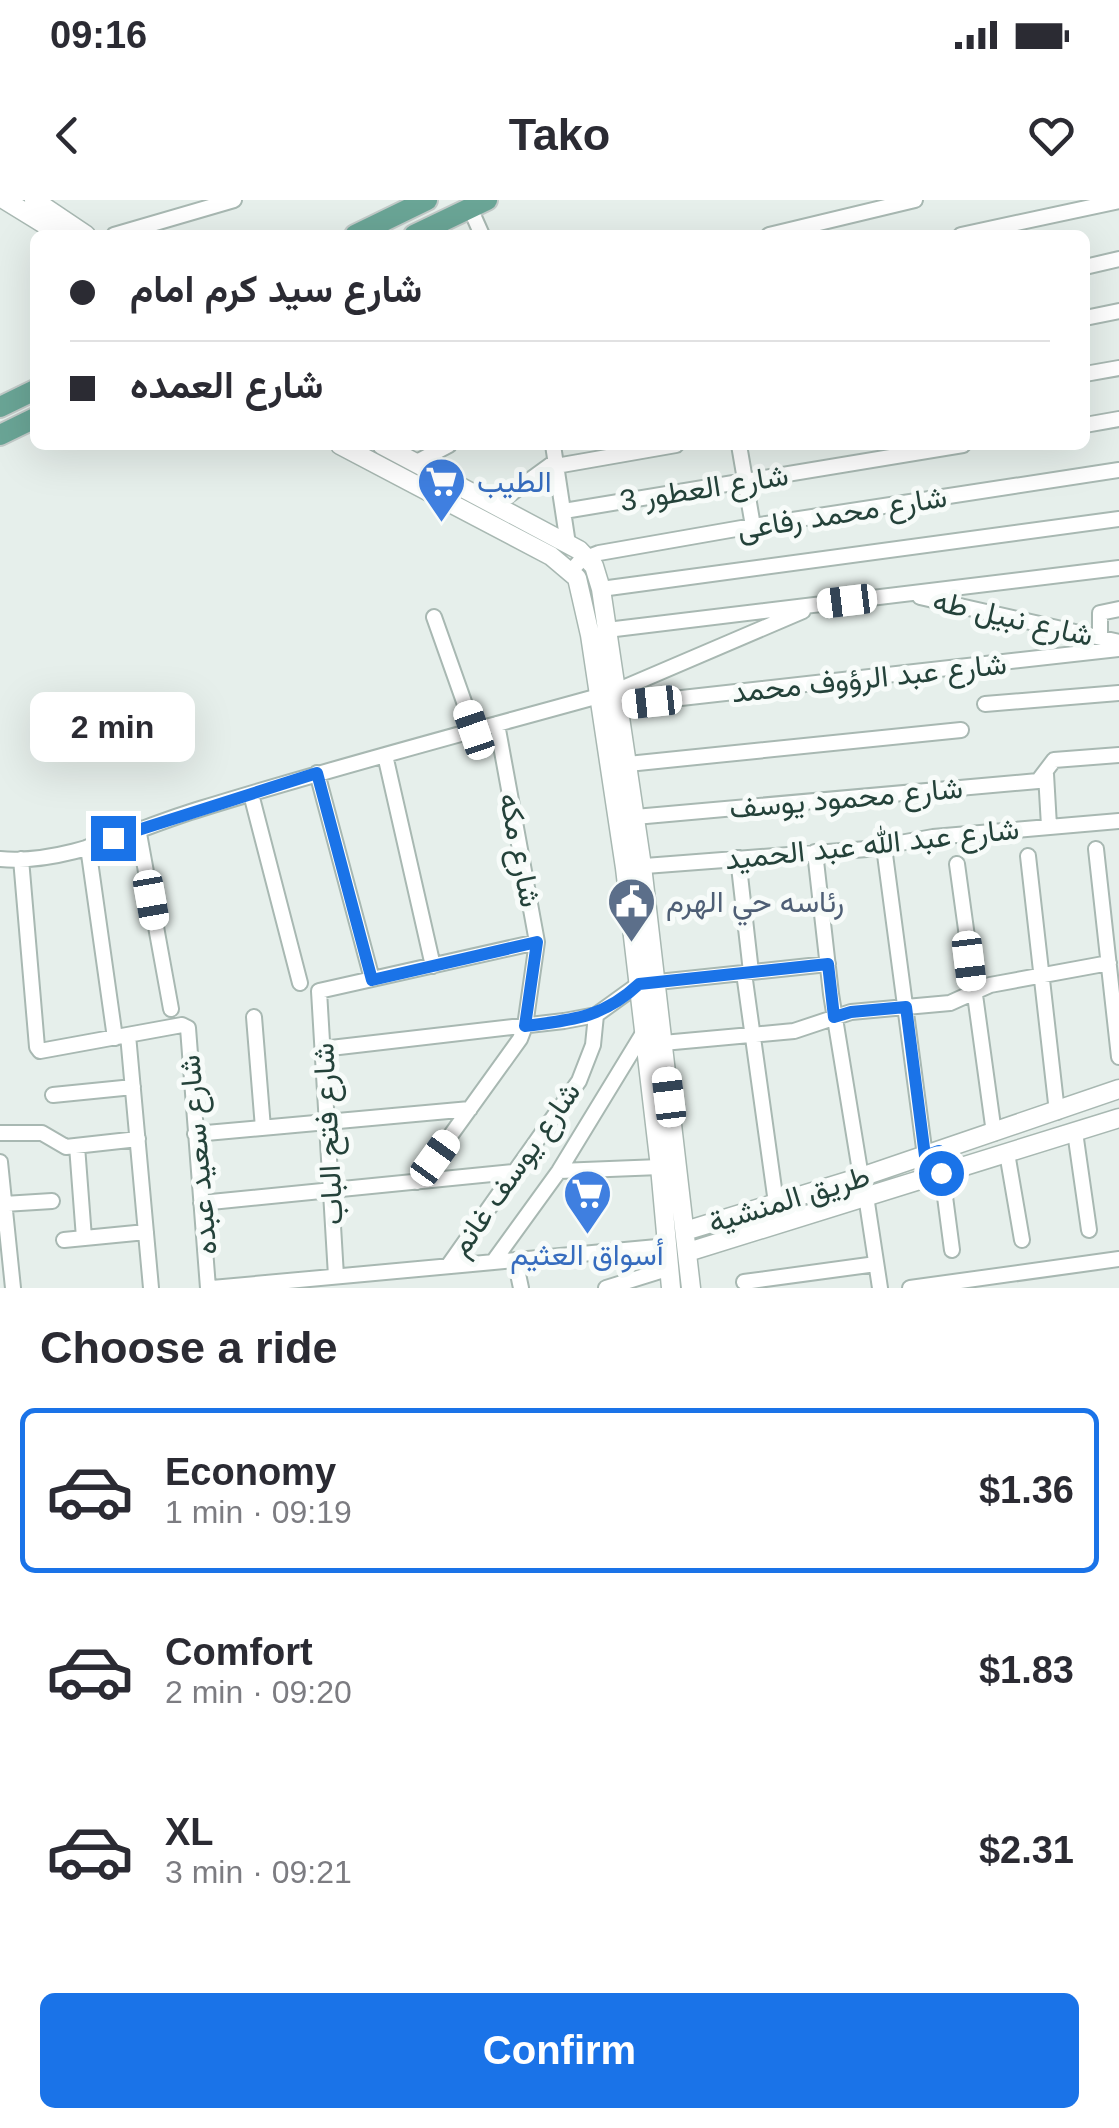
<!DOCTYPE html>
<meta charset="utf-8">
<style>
:root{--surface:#fff;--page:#f2f2f3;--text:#2b2b33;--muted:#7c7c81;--line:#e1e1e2;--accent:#1a73e8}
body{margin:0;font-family:Arial,Vazirmatn,sans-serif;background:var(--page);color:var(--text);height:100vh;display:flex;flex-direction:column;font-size:38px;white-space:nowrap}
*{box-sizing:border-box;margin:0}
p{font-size:32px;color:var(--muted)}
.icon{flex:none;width:55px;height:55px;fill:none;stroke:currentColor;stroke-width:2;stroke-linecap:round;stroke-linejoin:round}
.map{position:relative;height:1088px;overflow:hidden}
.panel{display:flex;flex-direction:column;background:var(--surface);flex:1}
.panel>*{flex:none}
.hud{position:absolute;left:30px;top:30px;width:1060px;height:220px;border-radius:15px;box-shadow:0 10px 40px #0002;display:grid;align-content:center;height:220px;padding:0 40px;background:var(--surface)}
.end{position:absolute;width:45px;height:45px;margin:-22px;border:12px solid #1a73e8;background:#fff;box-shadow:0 0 0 5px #fff}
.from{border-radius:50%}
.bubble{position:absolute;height:70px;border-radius:15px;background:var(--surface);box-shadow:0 10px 40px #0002;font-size:32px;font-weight:600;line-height:70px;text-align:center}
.car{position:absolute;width:30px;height:60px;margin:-30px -15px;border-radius:12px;box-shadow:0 0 8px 2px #0007;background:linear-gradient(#fff 24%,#345 0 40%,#fff 0 76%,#345 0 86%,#fff 0)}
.hud b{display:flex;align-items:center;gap:35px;height:95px;font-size:38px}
.hud b+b{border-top:2px solid var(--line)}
.hud i{width:25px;height:25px;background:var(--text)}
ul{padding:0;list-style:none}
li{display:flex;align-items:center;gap:30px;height:165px;margin:0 20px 15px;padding:0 20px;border:5px solid transparent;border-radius:15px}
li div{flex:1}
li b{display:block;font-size:38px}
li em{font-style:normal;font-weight:600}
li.selected{border-color:var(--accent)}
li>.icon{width:90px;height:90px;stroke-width:1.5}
h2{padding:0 40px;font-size:45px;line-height:120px}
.cta{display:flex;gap:20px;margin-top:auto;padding:20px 40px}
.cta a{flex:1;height:115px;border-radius:15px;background:var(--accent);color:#fff;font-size:40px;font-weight:600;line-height:115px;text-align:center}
.status{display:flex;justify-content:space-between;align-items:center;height:70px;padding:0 50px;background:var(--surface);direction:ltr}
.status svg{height:28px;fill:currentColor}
header{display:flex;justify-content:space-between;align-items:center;height:130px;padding:0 40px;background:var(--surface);font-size:45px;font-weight:600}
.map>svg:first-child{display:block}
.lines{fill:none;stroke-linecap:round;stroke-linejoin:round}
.minor-casing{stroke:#a8b8b2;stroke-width:18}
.tertiary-casing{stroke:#a8b8b2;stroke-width:21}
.primary-casing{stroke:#c2cac8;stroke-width:24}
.minor{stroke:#fff;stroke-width:14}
.tertiary{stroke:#fff;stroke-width:18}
.primary{stroke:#6aa596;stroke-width:20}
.route{stroke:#1a73e8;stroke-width:12}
.labels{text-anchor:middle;stroke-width:10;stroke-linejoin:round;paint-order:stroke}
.shop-label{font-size:30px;fill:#366cbe;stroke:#f7fbf9;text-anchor:start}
.street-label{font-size:30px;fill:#24423a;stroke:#f7fbf9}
.service-label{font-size:30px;fill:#4e5e75;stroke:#f7fbf9;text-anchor:start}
</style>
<div class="status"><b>09:16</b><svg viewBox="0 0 49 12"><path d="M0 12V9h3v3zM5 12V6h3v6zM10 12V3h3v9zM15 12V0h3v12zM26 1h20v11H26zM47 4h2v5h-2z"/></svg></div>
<header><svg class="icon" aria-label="back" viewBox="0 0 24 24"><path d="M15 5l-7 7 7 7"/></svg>Tako<svg class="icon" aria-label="heart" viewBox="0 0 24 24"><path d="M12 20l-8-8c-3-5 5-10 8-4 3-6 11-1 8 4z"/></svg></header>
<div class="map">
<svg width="1119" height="1088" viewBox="0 0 1119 1088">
<rect width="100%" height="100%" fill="#e6efeb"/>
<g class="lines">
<defs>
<path id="minor" d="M 470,8 L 482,35
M 114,35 L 234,0
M 769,35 L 915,0
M 961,35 L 1119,1
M 1085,67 L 1119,59
M 1085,118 L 1119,111
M 1085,174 L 1119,168
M 1085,225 L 1119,219
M 553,245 L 568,344
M 739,245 L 753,326
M 415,263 L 449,245
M 556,266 L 676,245
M 494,306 L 556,261
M 564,311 L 963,245
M 571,371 L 581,360 L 599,353 L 753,326 L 1119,270
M 601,389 L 1119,319
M 920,397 L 1119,442
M 434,417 L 474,530
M 607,430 L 1119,368
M 1100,437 L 1100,413 L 1119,409
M 616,491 L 803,411
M 985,504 L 1119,493
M 619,505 L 1119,449
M 385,555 L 433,766
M 628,564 L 961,530
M 317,573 L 372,779
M 1046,574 L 1049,626
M 251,594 L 300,783
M 635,617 L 1038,581 L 1054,560 L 1119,555
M 138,628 L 171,809
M 88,647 L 115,838
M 884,647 L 925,956
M 1096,649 L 1119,857
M 815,652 L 831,794 L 861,977
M 1028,656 L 1057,912
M 738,658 L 751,772
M 0,659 C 68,665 136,628 200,609 C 332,568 465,533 599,496
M 21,659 L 37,847 L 40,851 L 182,825 L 188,828 L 208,1088
M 957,664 L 994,933
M 632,667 L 867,649 L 933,637 L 1119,621
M 744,773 L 776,1003
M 254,817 L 263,928
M 128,835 L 151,1088
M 663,843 L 794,831 L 851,812 L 950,803 L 990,785 L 1109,763
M 322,849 L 564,821 L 596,815 L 639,784 L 828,764
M 53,895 L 133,887
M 1075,932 L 1089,1030
M 0,933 L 42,933 L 66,947 L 138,939
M 195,934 L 470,909
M 77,946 L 84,1038
M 939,951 L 952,1050
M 1007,953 L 1022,1040
M 0,962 L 13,1088
M 559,971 L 660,967
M 417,982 L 520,839 L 525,826 L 537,742 L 497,524
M 866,996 L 880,1088
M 201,1003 L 513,972
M 4,1004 L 52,1001
M 64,1040 L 146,1032
M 515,1060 L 521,1088
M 493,1062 L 559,971 L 645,830
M 448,1066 L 579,881 L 593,845 L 596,815
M 336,1076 L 319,791 L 537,742
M 744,1082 L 876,1064
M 212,1088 L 668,1046
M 606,1088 L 670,1068
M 910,1088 L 1119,1059"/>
<path id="tertiary" d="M 5,0 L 62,35
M 34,0 L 86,35
M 340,245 L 551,356 L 577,378 L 590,435 L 625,668 L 660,967 L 671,1088
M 382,245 L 579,350 L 594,366 L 601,389 L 642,666 L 691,1088
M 685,1031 L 861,977 L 1119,889
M 688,1052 L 1119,918"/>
<path id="primary" d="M 355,35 L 427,0
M 414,35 L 487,0
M 0,207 L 35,190
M 0,235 L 35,218"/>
</defs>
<use href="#minor" class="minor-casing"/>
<use href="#tertiary" class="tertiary-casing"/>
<use href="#primary" class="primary-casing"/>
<use href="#minor" class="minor"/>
<use href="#tertiary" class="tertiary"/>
<use href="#primary" class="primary"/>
</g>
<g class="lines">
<path class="route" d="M 113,638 L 317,573 L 372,780 L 537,742 L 525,826 C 572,820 603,818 639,784 L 828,764 L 834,817 L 851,812 L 906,807 L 925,956 L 939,951 L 941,973"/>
</g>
<defs>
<symbol id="supermarket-pin" viewBox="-11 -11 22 30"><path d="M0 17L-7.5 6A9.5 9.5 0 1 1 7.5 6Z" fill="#3f7fe0" stroke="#f7fbf9"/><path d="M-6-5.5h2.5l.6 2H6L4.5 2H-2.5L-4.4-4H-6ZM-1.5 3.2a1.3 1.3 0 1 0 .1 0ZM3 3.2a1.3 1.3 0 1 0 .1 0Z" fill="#fff"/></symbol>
<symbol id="civic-pin" viewBox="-11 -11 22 30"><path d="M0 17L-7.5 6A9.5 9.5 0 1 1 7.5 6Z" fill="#5c6f8a" stroke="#f7fbf9"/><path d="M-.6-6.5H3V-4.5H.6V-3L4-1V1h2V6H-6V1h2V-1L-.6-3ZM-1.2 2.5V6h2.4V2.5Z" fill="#fff"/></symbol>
</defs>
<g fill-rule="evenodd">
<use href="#supermarket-pin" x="414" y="254" width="55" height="75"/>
<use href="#civic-pin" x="604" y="674" width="55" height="75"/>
<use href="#supermarket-pin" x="560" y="966" width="55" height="75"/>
</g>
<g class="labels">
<g class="shop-label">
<text x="477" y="292">الطيب</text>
<text x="587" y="1065" text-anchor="middle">أسواق العثيم</text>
</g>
<g class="street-label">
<text transform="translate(704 288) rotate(-9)" y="10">شارع العطور 3</text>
<text transform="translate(842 313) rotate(-9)" y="10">شارع محمد رفاعى</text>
<text transform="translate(1013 418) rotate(13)" y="10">شارع نبيل طه</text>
<text transform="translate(869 478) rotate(-6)" y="10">شارع عبد الرؤوف محمد</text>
<text transform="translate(846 598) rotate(-5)" y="10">شارع محمود يوسف</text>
<text transform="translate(872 644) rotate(-6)" y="10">شارع عبد الله عبد الحميد</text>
<text transform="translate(520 650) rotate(79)" y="10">شارع مكه</text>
<text transform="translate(328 934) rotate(-93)" y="10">شارع فتح الباب</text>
<text transform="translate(198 955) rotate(-95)" y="10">شارع سعيد عبده</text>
<text transform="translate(515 969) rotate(-55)" y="10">شارع يوسف غانم</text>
<text transform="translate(789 999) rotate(-17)" y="10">طريق المنشية</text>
</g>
<g class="service-label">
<text x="666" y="712">رئاسه حي الهرم</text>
</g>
</g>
</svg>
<i class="end from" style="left:941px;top:973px"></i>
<i class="end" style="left:113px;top:638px"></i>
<div class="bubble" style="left:30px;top:492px;width:165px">2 min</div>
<i class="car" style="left:847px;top:401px;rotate:263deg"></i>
<i class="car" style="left:652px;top:502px;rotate:264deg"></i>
<i class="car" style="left:474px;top:530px;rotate:341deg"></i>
<i class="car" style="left:151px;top:700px;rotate:170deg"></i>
<i class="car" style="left:969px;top:761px;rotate:173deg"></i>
<i class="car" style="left:669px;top:897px;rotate:353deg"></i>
<i class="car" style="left:435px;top:958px;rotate:36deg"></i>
<div class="hud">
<b><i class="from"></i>شارع سيد كرم امام</b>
<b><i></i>شارع العمده</b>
</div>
</div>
<section class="panel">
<h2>Choose a ride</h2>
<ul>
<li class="selected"><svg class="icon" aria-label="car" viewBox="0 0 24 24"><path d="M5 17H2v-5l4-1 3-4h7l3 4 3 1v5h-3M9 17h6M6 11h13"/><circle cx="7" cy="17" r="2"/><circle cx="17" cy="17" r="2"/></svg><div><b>Economy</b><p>1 min · 09:19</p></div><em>$1.36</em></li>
<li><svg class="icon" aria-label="car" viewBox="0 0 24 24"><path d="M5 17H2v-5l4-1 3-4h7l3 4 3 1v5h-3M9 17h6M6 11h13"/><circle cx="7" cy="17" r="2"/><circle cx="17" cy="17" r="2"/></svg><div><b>Comfort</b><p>2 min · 09:20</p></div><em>$1.83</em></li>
<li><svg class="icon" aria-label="car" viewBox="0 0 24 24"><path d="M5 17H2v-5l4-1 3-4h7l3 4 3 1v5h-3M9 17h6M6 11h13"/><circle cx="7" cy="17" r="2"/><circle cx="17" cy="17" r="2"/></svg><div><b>XL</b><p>3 min · 09:21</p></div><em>$2.31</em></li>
</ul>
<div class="cta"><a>Confirm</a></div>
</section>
